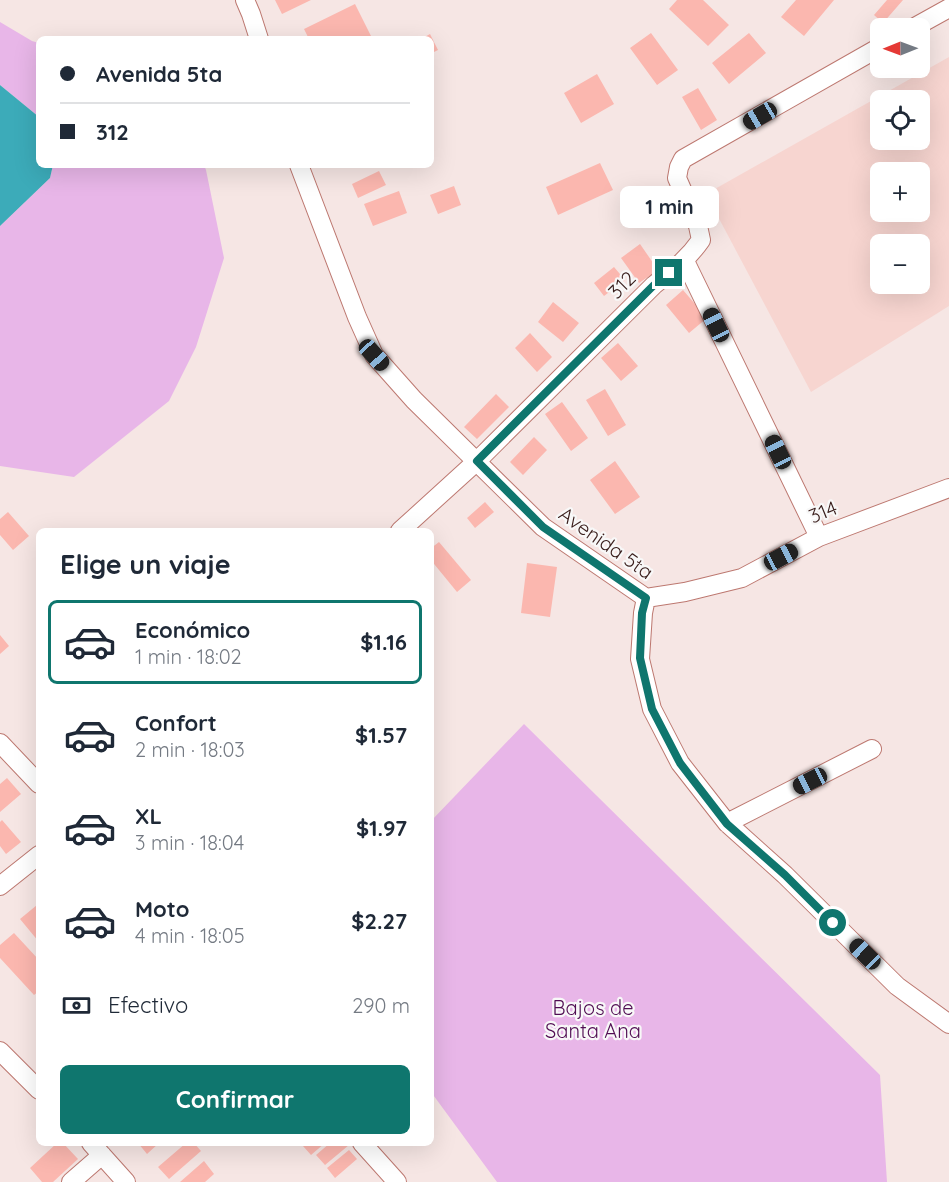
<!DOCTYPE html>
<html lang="es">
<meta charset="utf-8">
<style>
:root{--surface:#fff;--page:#f2f2f3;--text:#1f2937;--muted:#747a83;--line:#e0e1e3;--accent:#0f766e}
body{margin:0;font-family:Quicksand,sans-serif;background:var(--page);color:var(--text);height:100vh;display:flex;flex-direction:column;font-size:22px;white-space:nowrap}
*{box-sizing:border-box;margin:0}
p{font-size:20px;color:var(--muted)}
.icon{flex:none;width:33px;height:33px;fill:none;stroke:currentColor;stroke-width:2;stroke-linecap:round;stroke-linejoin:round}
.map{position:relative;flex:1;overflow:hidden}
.drawer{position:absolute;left:36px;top:528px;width:398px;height:618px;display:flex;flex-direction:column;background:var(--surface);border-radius:9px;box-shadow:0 6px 24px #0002}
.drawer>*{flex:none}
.guide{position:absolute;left:36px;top:36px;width:398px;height:132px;border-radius:9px;box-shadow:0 6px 24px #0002;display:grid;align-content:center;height:132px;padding:0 24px;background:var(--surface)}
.needle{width:39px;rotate:269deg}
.tools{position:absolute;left:870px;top:18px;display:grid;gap:12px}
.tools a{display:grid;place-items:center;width:60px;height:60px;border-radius:9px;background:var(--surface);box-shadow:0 6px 24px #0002;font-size:30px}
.end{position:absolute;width:27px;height:27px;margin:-14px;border:8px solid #0f766e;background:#fff;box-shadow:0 0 0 3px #fff}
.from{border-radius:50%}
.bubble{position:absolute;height:42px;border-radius:9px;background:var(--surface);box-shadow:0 6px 24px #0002;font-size:20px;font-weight:700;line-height:42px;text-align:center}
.car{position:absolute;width:18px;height:36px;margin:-18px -9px;border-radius:8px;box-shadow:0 0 4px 2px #0007;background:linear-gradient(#222 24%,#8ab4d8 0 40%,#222 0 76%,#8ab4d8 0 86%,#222 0)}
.guide b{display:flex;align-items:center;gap:21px;height:57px;font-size:22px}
.guide b+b{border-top:2px solid var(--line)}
.guide i{width:15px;height:15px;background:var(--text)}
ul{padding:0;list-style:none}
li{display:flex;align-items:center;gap:18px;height:84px;margin:0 12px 9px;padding:0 12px;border:3px solid transparent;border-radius:9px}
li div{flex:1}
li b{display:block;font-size:22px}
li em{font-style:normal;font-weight:700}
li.on{border-color:var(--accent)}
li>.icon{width:54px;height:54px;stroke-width:1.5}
h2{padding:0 24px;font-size:27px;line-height:72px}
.pay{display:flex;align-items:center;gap:15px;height:66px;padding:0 24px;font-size:22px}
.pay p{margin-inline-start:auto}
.button{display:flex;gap:12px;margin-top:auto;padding:12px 24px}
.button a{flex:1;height:69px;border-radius:9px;background:var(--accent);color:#fff;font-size:24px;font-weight:700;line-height:69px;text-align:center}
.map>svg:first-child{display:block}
.built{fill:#f7d5d0;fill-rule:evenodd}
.green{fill:#e8b6e8}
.water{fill:#3cabb9}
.building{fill:#fbb7af}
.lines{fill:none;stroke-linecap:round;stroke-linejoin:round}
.street-casing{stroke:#bd7870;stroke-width:20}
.street{stroke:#fff;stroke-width:18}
.route{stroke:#0f766e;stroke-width:8}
.labels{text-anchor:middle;stroke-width:4.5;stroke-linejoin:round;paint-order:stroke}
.street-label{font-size:20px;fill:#391d1b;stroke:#f8f8f8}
.park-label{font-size:20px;fill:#510d53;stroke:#f8f8f8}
</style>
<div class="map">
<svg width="949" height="1182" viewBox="0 0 949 1182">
<rect width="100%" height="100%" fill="#f6e6e4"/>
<path class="built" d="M 949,57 L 949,306 L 811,392 L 706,194 ZM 880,100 L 920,100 L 920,140 L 880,140 ZM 880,172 L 920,172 L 920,212 L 880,212 ZM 880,244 L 920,244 L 920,284 L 880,284 Z"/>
<path class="green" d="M 0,22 L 32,41 L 39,43 L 39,117 L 0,85 Z
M 53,165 L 204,165 L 206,170 L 224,258 L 196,347 L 169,401 L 74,477 L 0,466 L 0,226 L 50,178 Z
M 524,724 L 880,1075 L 887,1182 L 497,1182 L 431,1092 L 431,821 Z"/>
<path class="water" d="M 0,85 L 39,117 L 39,165 L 53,165 L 50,178 L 0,226 Z"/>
<path class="building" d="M 275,0 L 311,0 L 282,14 Z
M 677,0 L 703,0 L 729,25 L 708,46 L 669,9 Z
M 796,0 L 834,0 L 804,36 L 781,17 Z
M 887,0 L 903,0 L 883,23 L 874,15 Z
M 355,4 L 372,38 L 309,39 L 304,29 Z
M 651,33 L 678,70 L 657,85 L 630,48 Z
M 749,33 L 766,53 L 729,84 L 712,63 Z
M 430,34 L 438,50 L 430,54 L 430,39 L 421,39 Z
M 597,74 L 614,104 L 581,123 L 564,93 Z
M 698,88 L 717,120 L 701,130 L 682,97 Z
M 600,163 L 613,190 L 558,215 L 546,187 Z
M 379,171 L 386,185 L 358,198 L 352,184 Z
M 454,186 L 461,205 L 438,214 L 430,195 Z
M 399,191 L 407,213 L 373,226 L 364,204 Z
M 640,244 L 658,270 L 639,283 L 621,258 Z
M 614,267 L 625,280 L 604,296 L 594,283 Z
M 683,290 L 707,318 L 689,333 L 666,305 Z
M 553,302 L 579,323 L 563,342 L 538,322 Z
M 530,333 L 552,357 L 537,372 L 515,348 Z
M 618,343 L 638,366 L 621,381 L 601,358 Z
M 605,389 L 626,425 L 608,436 L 586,400 Z
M 496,394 L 509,407 L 477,439 L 464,427 Z
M 562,402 L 588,438 L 571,451 L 545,414 Z
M 534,437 L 547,450 L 523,475 L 510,462 Z
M 615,461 L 640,497 L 615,514 L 590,480 Z
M 485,502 L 494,512 L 475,528 L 467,518 Z
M 8,512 L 29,536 L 13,550 L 0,535 L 0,519 Z
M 439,542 L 471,580 L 457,592 L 430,559 L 430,549 Z
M 527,563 L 557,567 L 550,617 L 521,613 Z
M 0,635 L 9,646 L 0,654 Z
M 7,778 L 21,794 L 0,812 L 0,784 Z
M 2,820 L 21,842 L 6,854 L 0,846 L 0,822 Z
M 37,905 L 39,907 L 39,942 L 20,919 Z
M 14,933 L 39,960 L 39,991 L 34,995 L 0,958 L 0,945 Z
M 57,1143 L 63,1143 L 78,1159 L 53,1182 L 42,1182 L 30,1168 Z
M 138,1143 L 159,1143 L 147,1154 Z
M 186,1143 L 194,1143 L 201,1151 L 169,1179 L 158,1167 Z
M 306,1143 L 325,1143 L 311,1155 L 303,1146 Z
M 330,1143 L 347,1143 L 349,1145 L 325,1165 L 316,1155 Z
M 349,1150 L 357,1159 L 335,1178 L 327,1168 Z
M 204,1161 L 214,1174 L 205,1182 L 180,1182 Z"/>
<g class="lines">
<defs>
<path id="street" d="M 245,0 L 251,14 L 259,39
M 913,28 L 949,8
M 299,165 L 357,317 L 374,355 L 414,400 L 543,527 L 646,598
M 685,261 L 819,537
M 400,531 L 477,461 L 654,285 C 673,270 687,260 701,240 L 698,226 L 677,178 L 679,167 L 683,159 L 880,47
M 646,598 L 643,613 L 640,659 L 652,709 L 680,763 L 727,823 L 785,875 L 897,986 L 949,1024
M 646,598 L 685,592 L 742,578 L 819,537 L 949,488
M 0,743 L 39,784
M 727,823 L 872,749
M 0,886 L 39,855
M 0,1051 L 39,1090
M 91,1143 L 126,1182
M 362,1143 L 397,1182
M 71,1182 L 102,1155"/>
</defs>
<use href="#street" class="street-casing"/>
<use href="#street" class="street"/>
</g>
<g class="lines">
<path class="route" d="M 669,273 L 654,285 L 477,461 L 543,527 L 646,598 L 642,613 L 640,658 L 652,709 L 680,763 L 727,824 L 785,875 L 833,923"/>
</g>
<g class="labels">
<g class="street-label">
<text transform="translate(622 285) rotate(-45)" y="7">312</text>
<text transform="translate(823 512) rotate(-22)" y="7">314</text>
<text transform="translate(606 543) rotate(35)" y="7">Avenida 5ta</text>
</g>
<g class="park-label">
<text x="593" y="1015">Bajos de<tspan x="593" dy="23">Santa Ana</tspan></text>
</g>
</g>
</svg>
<div class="tools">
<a><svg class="needle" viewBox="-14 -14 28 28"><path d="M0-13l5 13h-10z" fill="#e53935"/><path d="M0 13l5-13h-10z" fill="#747a83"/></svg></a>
<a><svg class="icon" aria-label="locate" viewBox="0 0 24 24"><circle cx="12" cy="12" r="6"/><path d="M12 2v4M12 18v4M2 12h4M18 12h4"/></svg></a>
<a>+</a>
<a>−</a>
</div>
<i class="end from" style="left:833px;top:923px"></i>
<i class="end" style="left:669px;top:273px"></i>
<div class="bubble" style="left:620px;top:186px;width:99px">1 min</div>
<i class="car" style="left:760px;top:116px;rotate:240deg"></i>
<i class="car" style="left:716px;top:325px;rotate:334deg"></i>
<i class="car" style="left:374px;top:355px;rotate:138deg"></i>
<i class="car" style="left:778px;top:452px;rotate:334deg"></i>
<i class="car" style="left:781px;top:557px;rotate:62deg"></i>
<i class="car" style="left:810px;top:781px;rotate:243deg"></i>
<i class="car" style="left:865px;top:954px;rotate:314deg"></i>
<div class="guide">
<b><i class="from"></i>Avenida 5ta</b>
<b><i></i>312</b>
</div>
<section class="drawer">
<h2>Elige un viaje</h2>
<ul>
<li class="on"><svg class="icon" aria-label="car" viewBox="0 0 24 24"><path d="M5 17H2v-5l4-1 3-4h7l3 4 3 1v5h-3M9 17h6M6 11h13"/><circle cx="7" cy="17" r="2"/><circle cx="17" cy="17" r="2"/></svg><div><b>Económico</b><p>1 min · 18:02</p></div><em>$1.16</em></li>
<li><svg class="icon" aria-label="car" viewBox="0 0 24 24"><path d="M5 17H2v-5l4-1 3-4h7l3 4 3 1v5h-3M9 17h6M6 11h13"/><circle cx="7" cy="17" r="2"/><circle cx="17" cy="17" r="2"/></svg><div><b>Confort</b><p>2 min · 18:03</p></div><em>$1.57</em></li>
<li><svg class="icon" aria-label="car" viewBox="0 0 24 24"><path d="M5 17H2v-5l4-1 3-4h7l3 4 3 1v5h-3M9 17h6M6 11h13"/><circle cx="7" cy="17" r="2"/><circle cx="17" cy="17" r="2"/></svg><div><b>XL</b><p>3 min · 18:04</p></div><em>$1.97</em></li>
<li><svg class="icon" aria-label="car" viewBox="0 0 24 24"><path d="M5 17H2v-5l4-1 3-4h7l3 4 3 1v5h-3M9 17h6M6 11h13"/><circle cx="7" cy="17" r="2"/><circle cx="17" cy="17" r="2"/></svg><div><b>Moto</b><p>4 min · 18:05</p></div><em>$2.27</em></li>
</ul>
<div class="pay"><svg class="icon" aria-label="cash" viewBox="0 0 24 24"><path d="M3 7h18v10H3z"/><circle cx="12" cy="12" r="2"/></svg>Efectivo<p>290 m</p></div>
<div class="button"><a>Confirmar</a></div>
</section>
</div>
